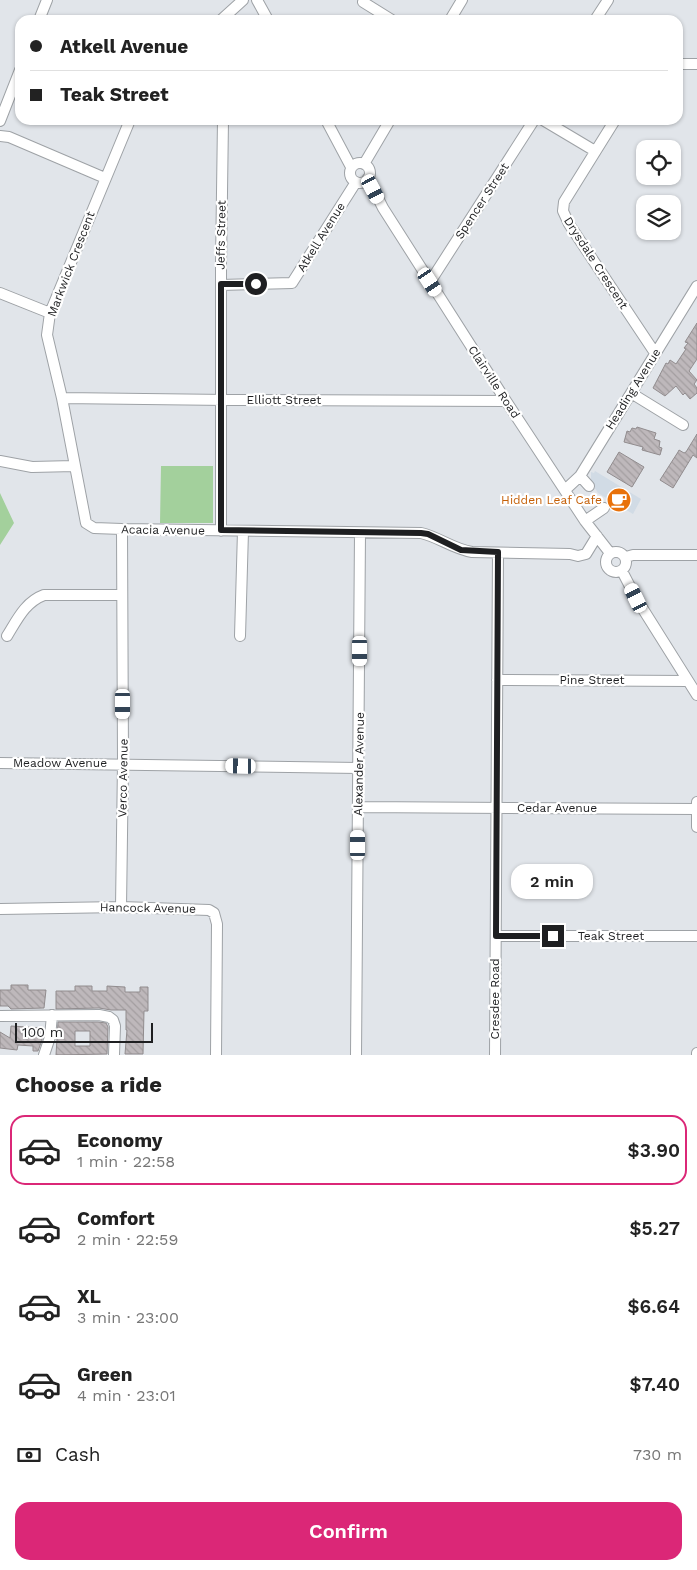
<!DOCTYPE html>
<meta charset="utf-8">
<style>
:root{--surface:#fff;--page:#f2f2f2;--text:#222;--muted:#767676;--line:#e0e0e0;--accent:#db2777}
body{margin:0;font-family:"Work Sans",sans-serif;background:var(--page);color:var(--text);height:100vh;display:flex;flex-direction:column;font-size:19px;white-space:nowrap}
*{box-sizing:border-box;margin:0}
p{font-size:16px;color:var(--muted)}
.icon{flex:none;width:28px;height:28px;fill:none;stroke:currentColor;stroke-width:2;stroke-linecap:round;stroke-linejoin:round}
.map{position:relative;height:1055px;overflow:hidden}
.drawer{display:flex;flex-direction:column;background:var(--surface);flex:1}
.drawer>*{flex:none}
.guide{position:absolute;left:15px;top:15px;width:668px;height:110px;border-radius:15px;box-shadow:0 1px 4px #0004;display:grid;align-content:center;height:110px;padding:0 15px;background:var(--surface)}
.tools{position:absolute;left:636px;top:140px;display:grid;gap:10px}
.tools a{display:grid;place-items:center;width:45px;height:45px;border-radius:10px;background:var(--surface);box-shadow:0 1px 4px #0004;font-size:25px}
.scale{position:absolute;left:15px;bottom:12px;width:138px;box-sizing:border-box;padding-left:5px;border:2px solid #1e1f21;border-top:0;font-size:14px;line-height:18px;white-space:nowrap;color:#1e1f21;-webkit-text-stroke:4px #fff;paint-order:stroke}
.end{position:absolute;width:22px;height:22px;margin:-11px;border:6px solid #1e1f21;background:#fff;box-shadow:0 0 0 2px #fff}
.from{border-radius:50%}
.bubble{position:absolute;height:35px;border-radius:15px;background:var(--surface);box-shadow:0 1px 4px #0004;font-size:16px;font-weight:600;line-height:35px;text-align:center}
.car{position:absolute;width:15px;height:30px;margin:-15px -8px;border-radius:6px;box-shadow:0 0 4px 1px #0007;background:linear-gradient(#fff 24%,#345 0 40%,#fff 0 76%,#345 0 86%,#fff 0)}
.guide b{display:flex;align-items:center;gap:18px;height:48px;font-size:19px}
.guide b+b{border-top:1px solid var(--line)}
.guide i{width:12px;height:12px;background:var(--text)}
ul{padding:0;list-style:none}
li{display:flex;align-items:center;gap:15px;height:70px;margin:0 10px 8px;padding:0 5px;border:2px solid transparent;border-radius:15px}
li div{flex:1}
li b{display:block;font-size:19px}
li em{font-style:normal;font-weight:600}
li.current{border-color:var(--accent)}
li>.icon{width:45px;height:45px;stroke-width:1.5}
h2{padding:0 15px;font-size:22px;line-height:60px}
.pay{display:flex;align-items:center;gap:12px;height:55px;padding:0 15px;font-size:19px}
.pay p{margin-inline-start:auto}
.button{display:flex;gap:10px;margin-top:auto;padding:10px 15px}
.button a{flex:1;height:58px;border-radius:15px;background:var(--accent);color:#fff;font-size:20px;font-weight:600;line-height:58px;text-align:center}
.map>svg:first-child{display:block}
.built{fill:#d1dbe5}
.green{fill:#a3d09c}
.building{fill:url(#building-back-hatch);stroke:#918c8e;fill-rule:evenodd}
.lines{fill:none;stroke-linecap:round;stroke-linejoin:round}
.minor-casing{stroke:#9ea2a6;stroke-width:12}
.minor{stroke:#fff;stroke-width:10}
.route{stroke:#1e1f21;stroke-width:6}
.labels{text-anchor:middle;stroke-width:4.5;stroke-linejoin:round;paint-order:stroke}
.street-label{font-size:12px;fill:#1e1f21;stroke:#fff}
.food-label{font-size:12px;fill:#c56008;stroke:#fff;text-anchor:end}
</style>
<div class="map">
<svg width="697" height="1055" viewBox="0 0 697 1055">
<defs>
<pattern id="building-back-hatch" width="6" height="6" patternUnits="userSpaceOnUse" patternTransform="scale(1.25)"><rect width="6" height="6" fill="#beb8bb"/><path d="M-1 5l2 2M0 0l6 6M5-1l2 2" fill="none" stroke="#a39ea0"/></pattern>
</defs>
<rect width="100%" height="100%" fill="#e1e5ea"/>
<path class="built" d="M 595,471 L 641,499 L 633,514 L 598,493 L 591,482 L 591,472 L 594,473 Z"/>
<path class="green" d="M 161,466 L 213,466 L 213,523 L 160,523 Z
M 0,493 L 14,523 L 0,545 Z"/>
<path class="building" d="M 697,323 L 697,359 L 689,371 L 697,380 L 694,384 L 697,388 L 697,393 L 690,399 L 685,393 L 683,395 L 676,386 L 665,396 L 653,388 L 666,363 L 668,364 L 670,360 L 676,364 L 686,349 L 684,348 L 688,343 L 685,342 Z
M 637,427 L 656,433 L 654,439 L 660,441 L 659,447 L 662,448 L 660,455 L 642,450 L 643,447 L 624,442 L 627,431 L 630,432 L 632,428 L 636,429 Z
M 697,434 L 697,458 L 693,455 L 673,488 L 660,480 L 678,452 L 679,450 L 684,453 L 686,452 Z
M 619,452 L 644,467 L 632,487 L 607,472 Z
M 11,985 L 28,985 L 28,990 L 46,990 L 44,1008 L 11,1009 L 8,1006 L 0,1006 L 0,990 L 11,990 Z
M 75,986 L 92,986 L 92,991 L 107,991 L 107,986 L 125,987 L 125,992 L 140,992 L 140,987 L 148,987 L 148,1011 L 144,1011 L 143,1054 L 125,1054 L 127,1030 L 126,1030 L 126,1010 L 111,1010 L 99,1008 L 56,1009 L 56,991 L 75,991 Z
M 58,1022 L 98,1022 L 106,1023 L 108,1027 L 107,1054 L 56,1055 ZM 75,1031 L 90,1031 L 90,1046 L 75,1046 Z
M 11,1026 L 43,1028 L 42,1040 L 38,1051 L 33,1051 L 33,1046 L 18,1045 L 17,1050 L 0,1048 L 0,1032 L 10,1038 Z"/>
<g class="lines">
<defs>
<path id="minor" d="M 257,0 L 268,20
M 363,2 L 392,20
M 39,20 L 47,0
M 221,20 L 243,0
M 450,20 L 462,0
M 595,20 L 608,0
M 678,64 L 697,64
M 130,120 L 50,313 L 47,335 L 62,398 L 86,523 L 94,528 L 122,529 L 421,533 C 439,537 453,549 472,552 L 570,554 L 578,556 L 586,554 L 597,536
M 326,120 L 351,167
M 543,120 L 595,151
M 615,120 L 564,202 L 563,211 L 569,224 L 655,353
M 0,121 L 20,70
M 0,136 L 9,137 L 105,178
M350 173a10 10 0 1 1 20 0a10 10 0 1 1-20 0Z
M 364,164 L 390,120
M 368,178 L 383,208 L 506,401 L 585,521 L 610,553
M 430,282 L 534,120
M 221,285 L 292,283 L 356,182
M 0,293 L 50,313
M 631,393 L 683,425
M 62,398 L 227,400 L 506,401
M 0,461 L 32,467 L 74,466
M 580,476 L 589,486
M 565,490 L 580,476 L 697,286
M 585,521 L 604,508
M 221,531 L 221,265 L 223,120
M606 562a10 10 0 1 1 20 0a10 10 0 1 1-20 0Z
M 626,557 L 633,555 L 697,555
M 622,571 L 636,598 L 697,695
M 7,636 C 17,620 25,602 44,595 L 122,595
M 240,636 L 243,531
M 497,680 L 688,681
M 0,763 L 359,768
M 697,802 L 697,827
M 358,807 L 697,809
M 121,907 L 123,763 L 122,529
M 0,909 L 121,907 L 209,910 L 214,913 L 217,924 L 216,1055
M 496,936 L 697,936
M 0,1016 L 99,1015 L 109,1017 L 113,1020 L 115,1026 L 114,1055
M 44,1055 L 50,1037 L 52,1015
M 356,1055 L 360,533
M 495,1055 L 498,553
M 697,1055 L 697,1053"/>
</defs>
<use href="#minor" class="minor-casing"/>
<use href="#minor" class="minor"/>
</g>
<g class="lines">
<path class="route" d="M 256,284 L 221,284 L 221,530 L 421,533 L 428,534 L 461,550 L 498,552 L 496,936 L 553,936"/>
</g>
<defs>
<symbol id="cafe-disc" viewBox="-11 -11 22 22"><circle r="9.5" fill="#e8710a" stroke="#fff"/><path d="M-5.5-4.5H6V0H3Q3 3.5 0 3.5H-2.5Q-5.5 3.5-5.5 0ZM3-3.2v2h1.7v-2ZM-6 4.5H4V6H-6Z" fill="#fff"/></symbol>
</defs>
<g fill-rule="evenodd">
<use href="#cafe-disc" x="605" y="486" width="28" height="28"/>
</g>
<g class="labels">
<g class="street-label">
<text transform="translate(482 201) rotate(-57)" y="4">Spencer Street</text>
<text transform="translate(221 235) rotate(-89)" y="4">Jeffs Street</text>
<text transform="translate(321 237) rotate(-58)" y="4">Atkell Avenue</text>
<text transform="translate(596 263) rotate(57)" y="4">Drysdale Crescent</text>
<text transform="translate(71 264) rotate(-69)" y="4">Markwick Crescent</text>
<text transform="translate(494 382) rotate(57)" y="4">Clairville Road</text>
<text transform="translate(633 389) rotate(-58)" y="4">Heading Avenue</text>
<text x="284" y="404">Elliott Street</text>
<text transform="translate(163 530) rotate(1)" y="4">Acacia Avenue</text>
<text x="592" y="684">Pine Street</text>
<text x="60" y="767">Meadow Avenue</text>
<text transform="translate(359 764) rotate(-89)" y="4">Alexander Avenue</text>
<text transform="translate(123 778) rotate(-89)" y="4">Verco Avenue</text>
<text x="557" y="812">Cedar Avenue</text>
<text transform="translate(148 908) rotate(1)" y="4">Hancock Avenue</text>
<text x="611" y="940">Teak Street</text>
<text transform="translate(495 999) rotate(-90)" y="4">Cresdee Road</text>
</g>
<g class="food-label">
<text x="602" y="504">Hidden Leaf Cafe</text>
</g>
</g>
</svg>
<div class="tools">
<a><svg class="icon" aria-label="locate" viewBox="0 0 24 24"><circle cx="12" cy="12" r="6"/><path d="M12 2v4M12 18v4M2 12h4M18 12h4"/></svg></a>
<a><svg class="icon" aria-label="layers" viewBox="0 0 24 24"><path d="M12 4l9 5-9 5-9-5zM3 14l9 5 9-5"/></svg></a>
</div>
<div class="scale">100 m</div>
<i class="end from" style="left:256px;top:284px"></i>
<i class="end" style="left:553px;top:936px"></i>
<div class="bubble" style="left:511px;top:864px;width:82px">2 min</div>
<i class="car" style="left:373px;top:189px;rotate:152deg"></i>
<i class="car" style="left:430px;top:282px;rotate:147deg"></i>
<i class="car" style="left:636px;top:598px;rotate:334deg"></i>
<i class="car" style="left:360px;top:651px;rotate:180deg"></i>
<i class="car" style="left:123px;top:704px;rotate:180deg"></i>
<i class="car" style="left:241px;top:766px;rotate:271deg"></i>
<i class="car" style="left:358px;top:845px;rotate:0deg"></i>
<div class="guide">
<b><i class="from"></i>Atkell Avenue</b>
<b><i></i>Teak Street</b>
</div>
</div>
<section class="drawer">
<h2>Choose a ride</h2>
<ul>
<li class="current"><svg class="icon" aria-label="car" viewBox="0 0 24 24"><path d="M5 17H2v-5l4-1 3-4h7l3 4 3 1v5h-3M9 17h6M6 11h13"/><circle cx="7" cy="17" r="2"/><circle cx="17" cy="17" r="2"/></svg><div><b>Economy</b><p>1 min · 22:58</p></div><em>$3.90</em></li>
<li><svg class="icon" aria-label="car" viewBox="0 0 24 24"><path d="M5 17H2v-5l4-1 3-4h7l3 4 3 1v5h-3M9 17h6M6 11h13"/><circle cx="7" cy="17" r="2"/><circle cx="17" cy="17" r="2"/></svg><div><b>Comfort</b><p>2 min · 22:59</p></div><em>$5.27</em></li>
<li><svg class="icon" aria-label="car" viewBox="0 0 24 24"><path d="M5 17H2v-5l4-1 3-4h7l3 4 3 1v5h-3M9 17h6M6 11h13"/><circle cx="7" cy="17" r="2"/><circle cx="17" cy="17" r="2"/></svg><div><b>XL</b><p>3 min · 23:00</p></div><em>$6.64</em></li>
<li><svg class="icon" aria-label="car" viewBox="0 0 24 24"><path d="M5 17H2v-5l4-1 3-4h7l3 4 3 1v5h-3M9 17h6M6 11h13"/><circle cx="7" cy="17" r="2"/><circle cx="17" cy="17" r="2"/></svg><div><b>Green</b><p>4 min · 23:01</p></div><em>$7.40</em></li>
</ul>
<div class="pay"><svg class="icon" aria-label="cash" viewBox="0 0 24 24"><path d="M3 7h18v10H3z"/><circle cx="12" cy="12" r="2"/></svg>Cash<p>730 m</p></div>
<div class="button"><a>Confirm</a></div>
</section>
